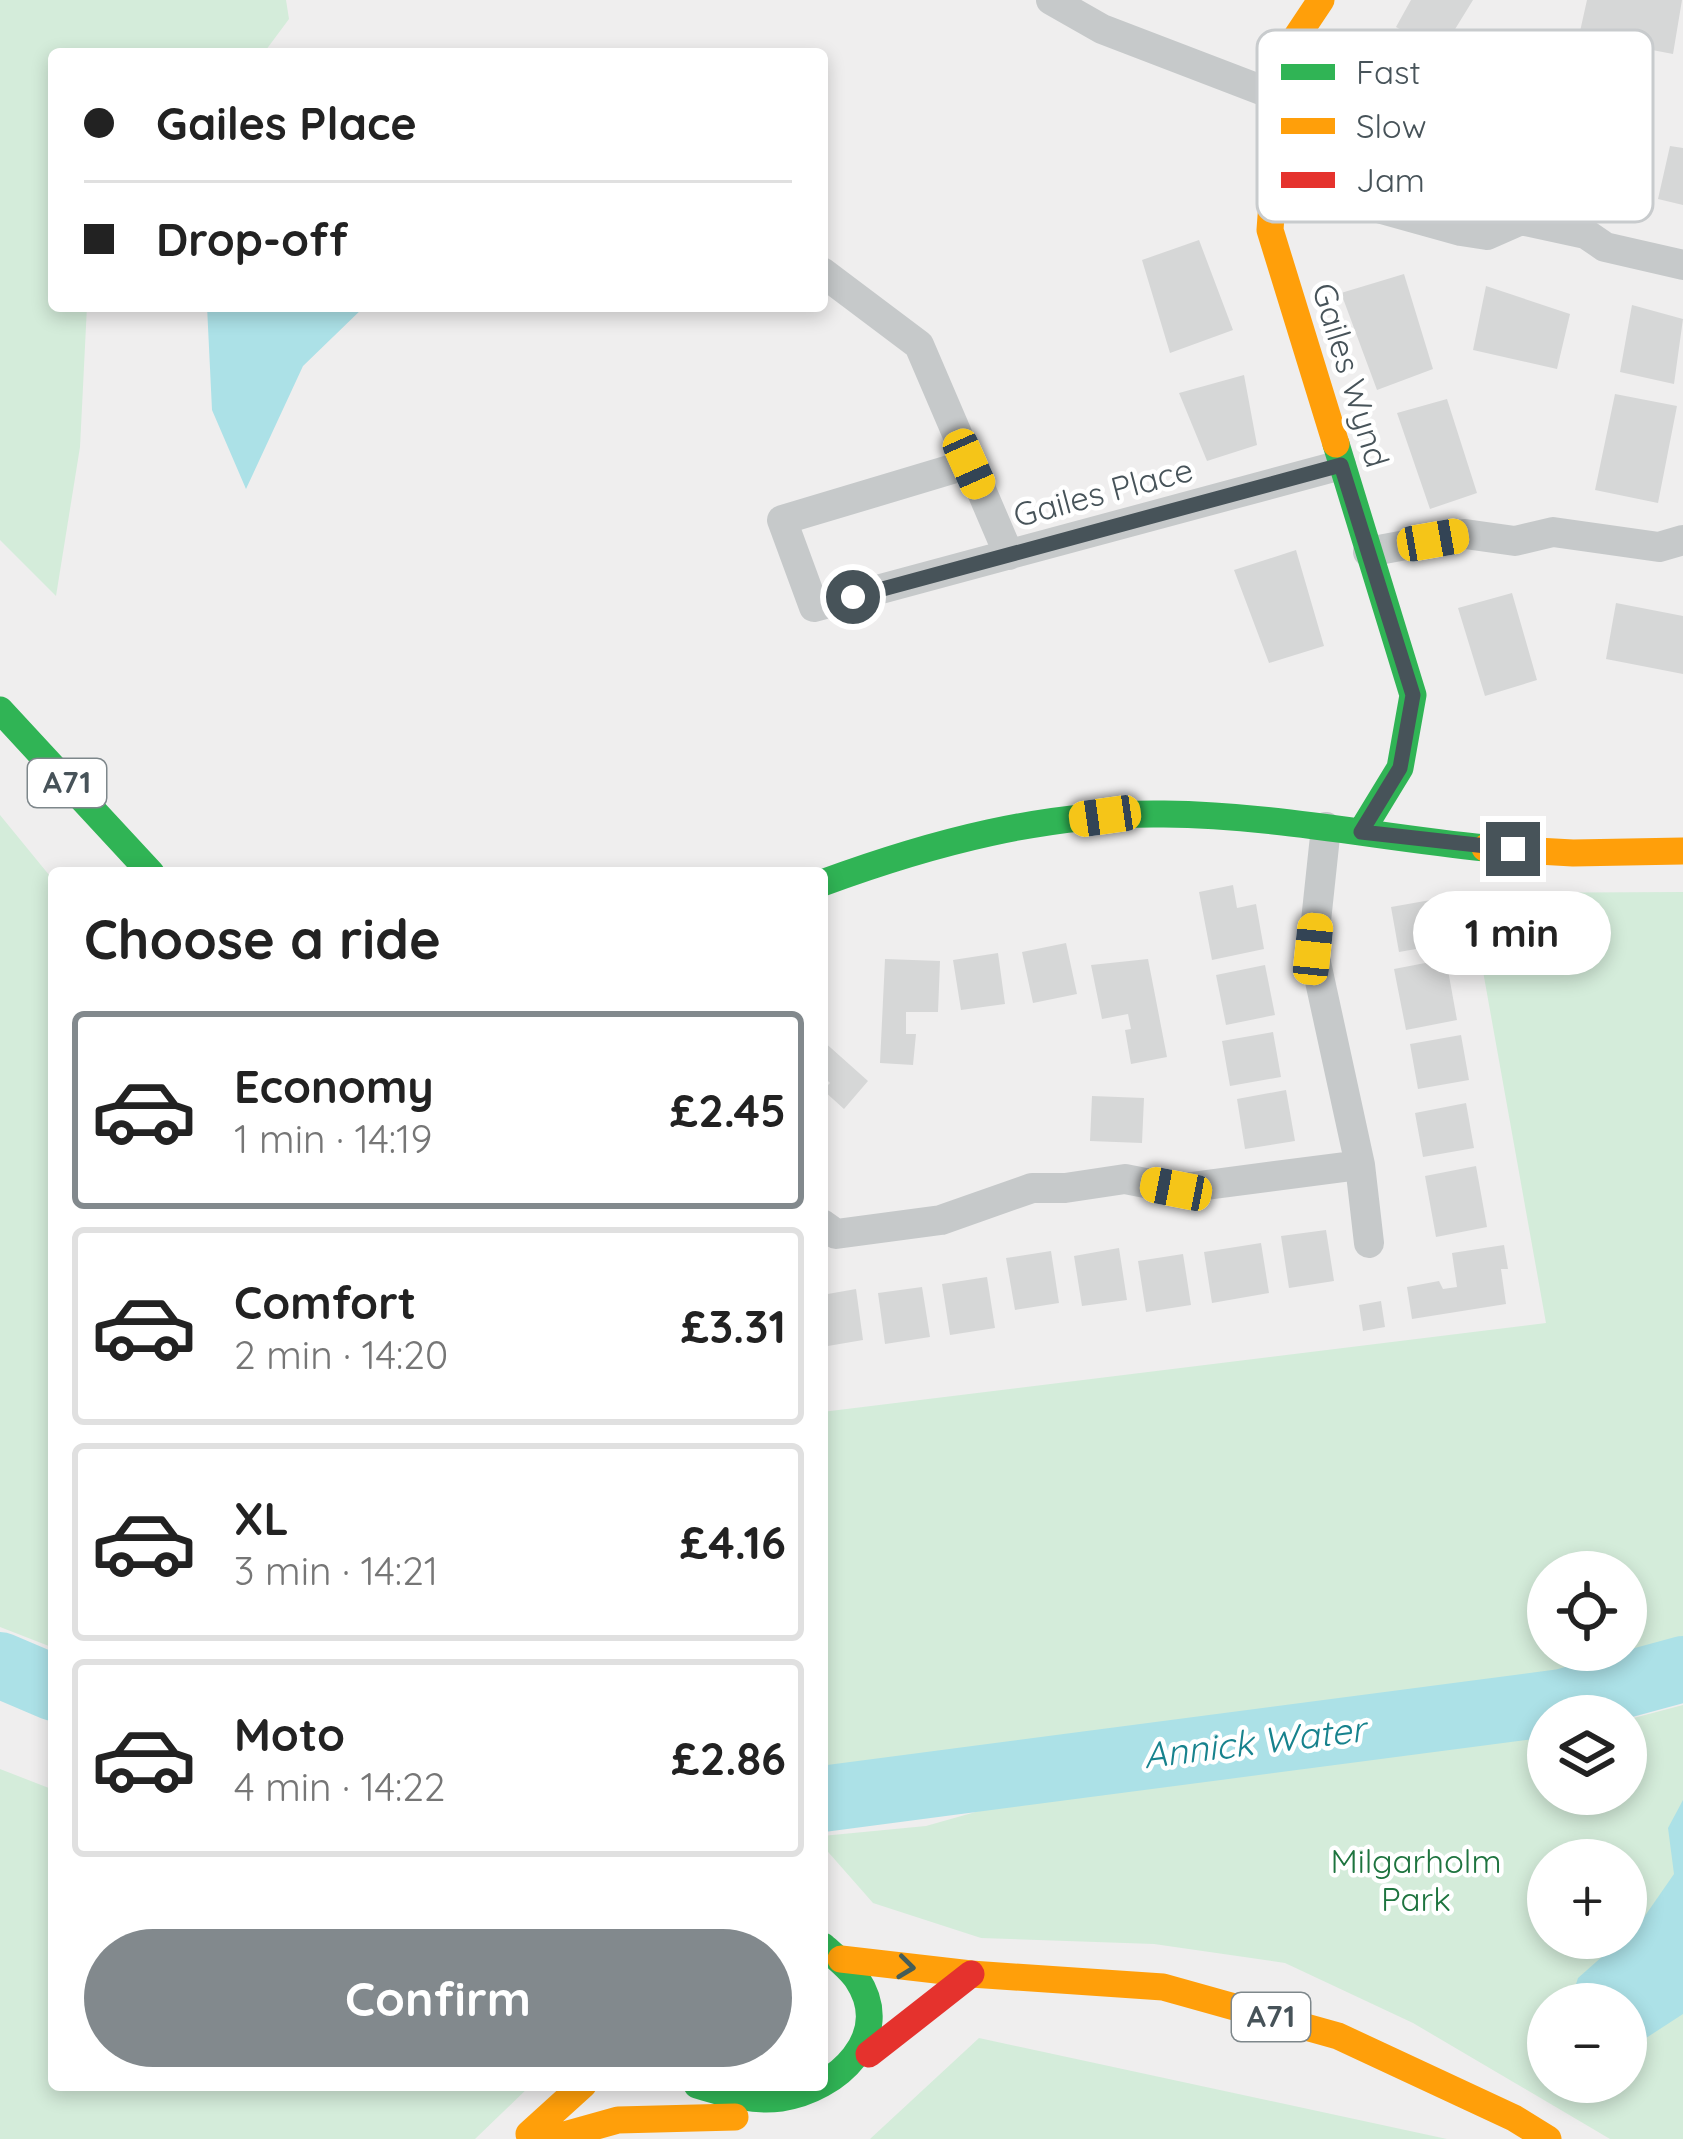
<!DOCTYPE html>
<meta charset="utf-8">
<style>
:root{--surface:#fff;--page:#f6f6f6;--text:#222;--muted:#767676;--line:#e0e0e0;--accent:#82898d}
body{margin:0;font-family:Quicksand,sans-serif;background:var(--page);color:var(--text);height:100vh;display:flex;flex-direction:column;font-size:45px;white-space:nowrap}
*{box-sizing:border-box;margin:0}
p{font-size:39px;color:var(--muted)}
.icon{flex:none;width:66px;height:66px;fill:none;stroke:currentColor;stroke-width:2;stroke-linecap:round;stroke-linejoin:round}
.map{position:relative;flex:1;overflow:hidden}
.panel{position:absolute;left:48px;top:867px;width:780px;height:1224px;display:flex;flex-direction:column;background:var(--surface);border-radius:12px;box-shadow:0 6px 18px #0003}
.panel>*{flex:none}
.guide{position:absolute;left:48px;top:48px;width:780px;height:264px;border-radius:12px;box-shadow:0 6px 18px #0003;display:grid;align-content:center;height:264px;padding:0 36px;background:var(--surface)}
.tools{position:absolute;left:1527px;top:1551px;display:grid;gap:24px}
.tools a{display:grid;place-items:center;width:120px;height:120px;border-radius:50%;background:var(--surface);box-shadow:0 6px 18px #0003;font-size:60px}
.end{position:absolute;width:54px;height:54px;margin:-27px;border:15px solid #475359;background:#fff;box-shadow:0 0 0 6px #fff}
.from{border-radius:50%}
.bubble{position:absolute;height:84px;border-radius:42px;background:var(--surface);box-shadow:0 6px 18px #0003;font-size:39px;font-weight:800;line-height:84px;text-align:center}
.car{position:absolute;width:36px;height:72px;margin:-36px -18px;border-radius:15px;box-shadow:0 0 9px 3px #0007;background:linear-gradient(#f5c518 24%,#345 0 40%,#f5c518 0 76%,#345 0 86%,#f5c518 0)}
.guide b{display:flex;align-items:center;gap:42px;height:114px;font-size:45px}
.guide b+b{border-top:3px solid var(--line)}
.guide i{width:30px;height:30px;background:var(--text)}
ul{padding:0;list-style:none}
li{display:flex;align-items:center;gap:36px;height:198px;margin:0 24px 18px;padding:0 12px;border:6px solid var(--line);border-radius:12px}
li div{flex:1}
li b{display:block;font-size:45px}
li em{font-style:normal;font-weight:800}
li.on{border-color:var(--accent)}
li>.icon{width:108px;height:108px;stroke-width:1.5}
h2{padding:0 36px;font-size:54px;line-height:144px}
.cta{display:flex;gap:24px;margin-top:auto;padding:24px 36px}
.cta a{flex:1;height:138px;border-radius:72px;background:var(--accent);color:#fff;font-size:48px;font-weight:800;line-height:138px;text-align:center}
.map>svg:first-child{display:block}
.green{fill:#d4ecda;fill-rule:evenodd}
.water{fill:#ace1e7}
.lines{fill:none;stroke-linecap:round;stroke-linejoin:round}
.river{stroke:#ace1e7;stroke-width:66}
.building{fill:#d6d7d7}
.street{stroke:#c6c9ca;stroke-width:30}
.fast{stroke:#30b455;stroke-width:27}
.slow{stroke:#ff9f0a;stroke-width:27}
.jam{stroke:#e5322d;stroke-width:27}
.oneway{stroke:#455d59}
.route{stroke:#475359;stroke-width:15}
.labels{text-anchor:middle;stroke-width:9;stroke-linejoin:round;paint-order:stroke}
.shield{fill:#fff;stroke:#7e878b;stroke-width:3}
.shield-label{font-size:30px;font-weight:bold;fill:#475359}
.street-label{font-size:33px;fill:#475359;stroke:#fff}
.park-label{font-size:33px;fill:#1e743f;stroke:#fff}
.water-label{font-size:36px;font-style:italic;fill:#17828d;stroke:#fff}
.key{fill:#fff;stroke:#c8cbcd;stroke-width:3}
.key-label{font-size:33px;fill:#475359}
</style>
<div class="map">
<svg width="1683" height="2139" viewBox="0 0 1683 2139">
<rect width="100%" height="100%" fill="#efeeee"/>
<path class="green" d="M 0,0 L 286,0 L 289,19 L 263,54 L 54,54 L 54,306 L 87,306 L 80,447 L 56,596 L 0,540 Z
M 0,815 L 54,881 L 54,1648 L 0,1627 Z
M 1683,892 L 1683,1653 L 1290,1737 L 870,1792 L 822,1777 L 822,1412 L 1546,1323 L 1469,893 ZM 1626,1572 L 1626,1650 L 1548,1650 L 1548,1572 Z
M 1683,1705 L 1683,2139 L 1610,2139 L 1413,2023 L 1285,1963 L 1154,1944 L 981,1938 L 873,1903 L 822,1845 L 822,1836 L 926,1826 L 1029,1797 L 1102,1788 L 1193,1766 L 1548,1737 L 1548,1794 L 1626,1794 L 1626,1720 ZM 1548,1860 L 1626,1860 L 1626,1938 L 1548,1938 ZM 1548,2004 L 1626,2004 L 1626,2082 L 1548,2082 Z
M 0,1769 L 54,1790 L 54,2085 L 531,2085 L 475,2139 L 0,2139 Z
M 979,2038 L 1447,2139 L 870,2139 Z"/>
<path class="water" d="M 207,306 L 365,306 L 303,366 L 246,489 L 212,410 Z
M 1683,1800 L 1683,2014 L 1643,2040 L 1626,2044 L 1626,2004 L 1570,2003 L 1578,1978 L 1640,1923 L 1674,1874 L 1668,1828 Z"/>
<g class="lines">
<path class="river" d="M 0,1665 L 54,1688
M 822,1799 L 1562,1702 L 1683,1669"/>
</g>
<path class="building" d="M 1411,0 L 1473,0 L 1441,52 L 1396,27 Z
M 1587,0 L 1682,0 L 1673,54 L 1579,36 Z
M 1670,146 L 1683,148 L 1683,205 L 1658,199 Z
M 1199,240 L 1233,330 L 1170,353 L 1142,260 Z
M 1404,274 L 1433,369 L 1377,390 L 1341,293 Z
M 1486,286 L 1570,314 L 1557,369 L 1473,350 Z
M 1632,305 L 1683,319 L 1674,384 L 1620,372 Z
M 1244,375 L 1257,445 L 1207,461 L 1179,393 Z
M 1615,394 L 1677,406 L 1658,503 L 1595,490 Z
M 1447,399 L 1477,493 L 1430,509 L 1397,413 Z
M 1296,550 L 1324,646 L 1269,663 L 1234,570 Z
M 1512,593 L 1537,680 L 1485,696 L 1458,608 Z
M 1616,603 L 1683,616 L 1683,674 L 1606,659 Z
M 1233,885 L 1237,908 L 1256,904 L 1264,949 L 1212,960 L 1199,892 Z
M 1442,898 L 1450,943 L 1399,952 L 1391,907 Z
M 1066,943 L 1077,994 L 1033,1003 L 1022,952 Z
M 998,953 L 1005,1004 L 961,1010 L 953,960 Z
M 885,959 L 940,961 L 938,1012 L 906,1012 L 906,1034 L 916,1034 L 913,1065 L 880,1063 Z
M 1148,959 L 1167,1057 L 1131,1064 L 1125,1030 L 1131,1029 L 1128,1014 L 1102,1019 L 1091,965 Z
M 1446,959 L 1457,1020 L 1406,1030 L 1394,969 Z
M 1265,965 L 1275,1015 L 1226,1025 L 1216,975 Z
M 1273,1032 L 1281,1077 L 1230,1086 L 1222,1041 Z
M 1461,1035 L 1469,1080 L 1418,1089 L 1410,1044 Z
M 822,1040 L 868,1081 L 844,1109 L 823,1090 L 830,1083 L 822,1075 Z
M 1286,1090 L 1295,1141 L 1245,1149 L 1237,1099 Z
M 1092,1096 L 1144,1098 L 1142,1143 L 1090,1141 Z
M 1466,1103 L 1474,1148 L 1423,1157 L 1415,1113 Z
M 1476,1166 L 1487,1227 L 1436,1237 L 1425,1176 Z
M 1326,1230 L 1334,1281 L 1289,1288 L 1281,1236 Z
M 1261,1243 L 1269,1293 L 1212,1303 L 1204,1252 Z
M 1504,1245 L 1508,1269 L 1501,1269 L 1506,1304 L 1412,1319 L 1407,1287 L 1439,1281 L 1443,1289 L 1457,1287 L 1452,1253 Z
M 1119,1248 L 1127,1300 L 1082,1306 L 1074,1256 Z
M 1051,1251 L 1059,1303 L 1015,1310 L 1006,1258 Z
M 1183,1254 L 1191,1305 L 1146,1312 L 1138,1261 Z
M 987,1277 L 995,1328 L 950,1335 L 942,1284 Z
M 922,1287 L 930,1337 L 885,1344 L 878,1293 Z
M 856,1289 L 863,1340 L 822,1347 L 822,1295 Z
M 1381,1301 L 1385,1327 L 1363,1331 L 1359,1305 Z"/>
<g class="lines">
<path class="street" d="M 1051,0 L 1102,29 L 1282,98
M 1274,179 L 1461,231 L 1487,235 L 1521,220 L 1586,234 L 1605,247 L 1683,265
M 822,272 L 919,345 L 1009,555
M 969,464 L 782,520 L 814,607 L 1341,465
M 1368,552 L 1465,534 L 1515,541 L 1553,532 L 1659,547 L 1683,540
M 1326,827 L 1313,949 L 1360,1165 L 1369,1243
M 822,1224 L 836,1234 L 941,1220 L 1032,1188 L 1065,1188 L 1125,1179 L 1176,1189 L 1360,1165"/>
<path class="fast" d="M 1336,444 L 1413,695 L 1400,768 L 1361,832
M 0,710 L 151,873
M 822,883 C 931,843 1046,812 1164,814 C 1272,815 1378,837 1485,848
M 697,2085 C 725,2093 751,2102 781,2098 C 837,2090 895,2036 857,1979 C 849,1967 834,1956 823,1946"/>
<path class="slow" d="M 1321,0 L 1293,42 L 1278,120 L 1270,230 L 1336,444
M 1485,848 L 1573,853 L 1683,851
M 841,1959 L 971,1974 L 1163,1987 L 1338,2036 L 1514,2118 L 1548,2139
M 529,2134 L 583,2085
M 550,2139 L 618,2120 L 735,2117"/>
<path class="jam" d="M 869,2054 L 971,1974"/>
</g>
<defs><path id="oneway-chevron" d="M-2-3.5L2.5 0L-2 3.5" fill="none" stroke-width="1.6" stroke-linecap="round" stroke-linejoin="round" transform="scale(3)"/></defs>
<use class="oneway" href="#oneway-chevron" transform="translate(906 1967) rotate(7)"/>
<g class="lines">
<path class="route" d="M 853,597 L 1341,465 L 1413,695 L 1400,768 L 1361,832 L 1513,849"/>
</g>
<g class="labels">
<g class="shield">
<rect x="28" y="759" width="78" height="48" rx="9"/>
<rect x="1232" y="1993" width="78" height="48" rx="9"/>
</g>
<g class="shield-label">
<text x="67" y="793">A71</text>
<text x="1271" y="2027">A71</text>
</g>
<g class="street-label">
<text transform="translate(1351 375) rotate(73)" y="12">Gailes Wynd</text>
<text transform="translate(1103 492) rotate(-15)" y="12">Gailes Place</text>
</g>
<g class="park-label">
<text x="1416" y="1873">Milgarholm<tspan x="1416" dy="38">Park</tspan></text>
</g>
<g class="water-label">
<text transform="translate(1254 1742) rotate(-7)" y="13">Annick Water</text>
</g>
</g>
<rect x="1257" y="30" width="396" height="192" rx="18" class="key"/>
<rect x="1281" y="64" width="54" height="16" fill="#30b455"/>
<rect x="1281" y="118" width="54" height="16" fill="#ff9f0a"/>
<rect x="1281" y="172" width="54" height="16" fill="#e5322d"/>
<g class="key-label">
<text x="1356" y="84">Fast</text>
<text x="1356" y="138">Slow</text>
<text x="1356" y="192">Jam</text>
</g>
</svg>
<div class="tools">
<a><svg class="icon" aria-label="locate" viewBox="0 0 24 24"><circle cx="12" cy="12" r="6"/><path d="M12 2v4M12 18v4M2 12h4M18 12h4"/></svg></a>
<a><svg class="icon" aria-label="layers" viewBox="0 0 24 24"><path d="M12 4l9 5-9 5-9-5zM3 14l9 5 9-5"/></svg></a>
<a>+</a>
<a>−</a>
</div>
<i class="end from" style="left:853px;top:597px"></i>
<i class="end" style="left:1513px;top:849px"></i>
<div class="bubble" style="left:1413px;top:891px;width:198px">1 min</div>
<i class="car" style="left:969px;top:464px;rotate:156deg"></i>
<i class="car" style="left:1433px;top:540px;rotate:80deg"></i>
<i class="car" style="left:1105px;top:816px;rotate:262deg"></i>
<i class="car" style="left:1313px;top:949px;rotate:6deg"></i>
<i class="car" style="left:1176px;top:1189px;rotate:281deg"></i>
<div class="guide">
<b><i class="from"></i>Gailes Place</b>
<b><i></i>Drop-off</b>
</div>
<section class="panel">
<h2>Choose a ride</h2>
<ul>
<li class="on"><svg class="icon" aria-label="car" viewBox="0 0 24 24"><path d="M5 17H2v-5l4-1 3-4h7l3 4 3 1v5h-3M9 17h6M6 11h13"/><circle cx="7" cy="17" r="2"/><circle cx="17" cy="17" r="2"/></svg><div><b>Economy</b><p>1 min · 14:19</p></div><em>£2.45</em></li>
<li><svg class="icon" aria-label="car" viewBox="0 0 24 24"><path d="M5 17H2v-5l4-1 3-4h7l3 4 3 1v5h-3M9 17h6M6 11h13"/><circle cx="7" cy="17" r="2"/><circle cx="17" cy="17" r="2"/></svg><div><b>Comfort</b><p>2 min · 14:20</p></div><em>£3.31</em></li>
<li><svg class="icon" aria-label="car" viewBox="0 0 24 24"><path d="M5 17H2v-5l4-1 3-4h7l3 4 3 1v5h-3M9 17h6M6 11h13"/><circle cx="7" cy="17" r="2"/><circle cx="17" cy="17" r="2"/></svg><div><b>XL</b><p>3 min · 14:21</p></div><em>£4.16</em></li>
<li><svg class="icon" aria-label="car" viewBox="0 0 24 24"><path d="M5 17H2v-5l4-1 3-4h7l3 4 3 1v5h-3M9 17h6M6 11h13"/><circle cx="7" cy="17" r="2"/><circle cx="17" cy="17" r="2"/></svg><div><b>Moto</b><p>4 min · 14:22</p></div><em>£2.86</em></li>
</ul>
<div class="cta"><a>Confirm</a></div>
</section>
</div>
